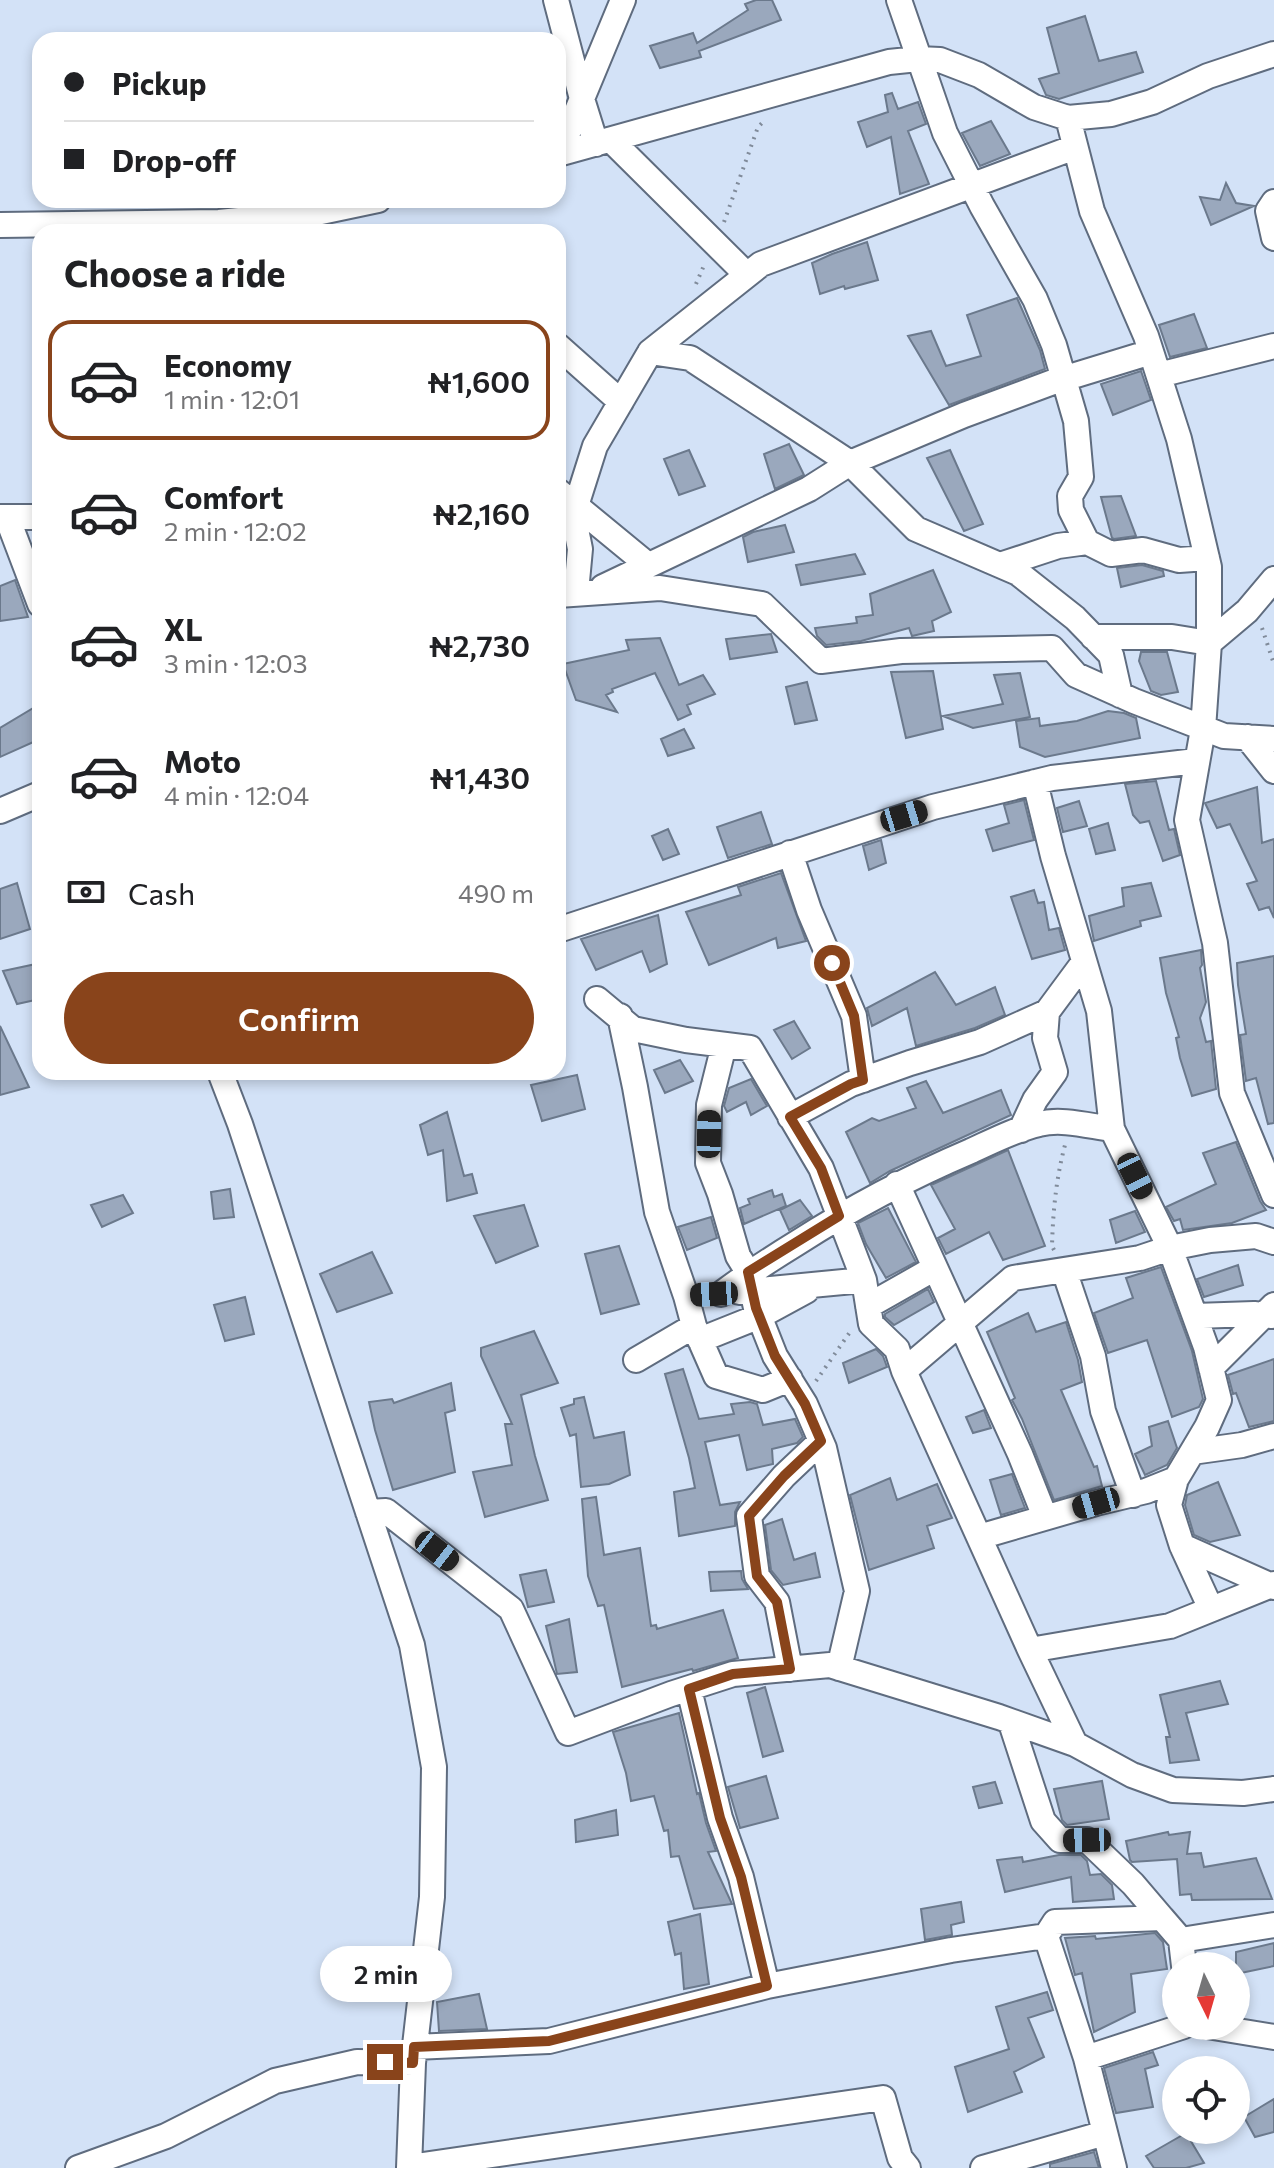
<!DOCTYPE html>
<meta charset="utf-8">
<style>
:root{--surface:#fff;--page:#f6f6f6;--text:#202124;--muted:#757577;--line:#e0e0e0;--accent:#89441b}
body{margin:0;font-family:Commissioner,sans-serif;background:var(--page);color:var(--text);height:100vh;display:flex;flex-direction:column;font-size:30px;white-space:nowrap}
*{box-sizing:border-box;margin:0}
p{font-size:26px;color:var(--muted)}
.icon{flex:none;width:44px;height:44px;fill:none;stroke:currentColor;stroke-width:2;stroke-linecap:round;stroke-linejoin:round}
.map{position:relative;flex:1;overflow:hidden}
.side{position:absolute;left:32px;top:224px;width:534px;height:856px;display:flex;flex-direction:column;background:var(--surface);border-radius:24px;box-shadow:0 4px 12px #0003}
.side>*{flex:none}
.hud{position:absolute;left:32px;top:32px;width:534px;height:176px;border-radius:24px;box-shadow:0 4px 12px #0003;display:grid;align-content:center;height:176px;padding:0 32px;background:var(--surface)}
.needle{width:52px;rotate:175deg}
.fabs{position:absolute;left:1162px;top:1952px;display:grid;gap:16px}
.fabs a{display:grid;place-items:center;width:88px;height:88px;border-radius:50%;background:var(--surface);box-shadow:0 4px 12px #0003;font-size:40px}
.end{position:absolute;width:36px;height:36px;margin:-18px;border:10px solid #89441b;background:#fff;box-shadow:0 0 0 4px #fff}
.from{border-radius:50%}
.bubble{position:absolute;height:56px;border-radius:28px;background:var(--surface);box-shadow:0 4px 12px #0003;font-size:26px;font-weight:600;line-height:56px;text-align:center}
.car{position:absolute;width:24px;height:48px;margin:-24px -12px;border-radius:10px;box-shadow:0 0 6px 2px #0007;background:linear-gradient(#222 24%,#8ab4d8 0 40%,#222 0 76%,#8ab4d8 0 86%,#222 0)}
.hud b{display:flex;align-items:center;gap:28px;height:76px;font-size:30px}
.hud b+b{border-top:2px solid var(--line)}
.hud i{width:20px;height:20px;background:var(--text)}
ul{padding:0;list-style:none}
li{display:flex;align-items:center;gap:24px;height:120px;margin:0 16px 12px;padding:0 16px;border:4px solid transparent;border-radius:24px}
li div{flex:1}
li b{display:block;font-size:30px}
li em{font-style:normal;font-weight:600}
li.current{border-color:var(--accent)}
li>.icon{width:72px;height:72px;stroke-width:1.5}
h2{padding:0 32px;font-size:36px;line-height:96px}
.pay{display:flex;align-items:center;gap:20px;height:88px;padding:0 32px;font-size:30px}
.pay p{margin-inline-start:auto}
.button{display:flex;gap:16px;margin-top:auto;padding:16px 32px}
.button a{flex:1;height:92px;border-radius:48px;background:var(--accent);color:#fff;font-size:32px;font-weight:600;line-height:92px;text-align:center}
.map>svg:first-child{display:block}
.building{fill:#9aa8bd;stroke:#6b798c;stroke-width:2}
.lines{fill:none;stroke-linecap:round;stroke-linejoin:round}
.street-casing{stroke:#5f6c7f;stroke-width:28}
.path{stroke:#808b9a;stroke-width:4;stroke-dasharray:2 6;stroke-linecap:butt}
.street{stroke:#fff;stroke-width:24}
.route{stroke:#89441b;stroke-width:10}
</style>
<div class="map">
<svg width="1274" height="2168" viewBox="0 0 1274 2168">
<rect width="100%" height="100%" fill="#d3e2f7"/>
<path class="building" d="M 756,0 L 772,0 L 781,20 L 699,51 L 701,57 L 660,68 L 650,46 L 693,33 L 697,43 L 748,10 L 745,4 Z
M 1085,16 L 1099,61 L 1136,52 L 1143,72 L 1059,99 L 1046,95 L 1039,79 L 1059,73 L 1047,28 Z
M 892,93 L 898,109 L 918,102 L 926,124 L 908,131 L 929,184 L 900,194 L 891,137 L 867,147 L 858,122 L 888,112 L 885,95 Z
M 991,121 L 1010,154 L 980,166 L 962,133 Z
M 1226,183 L 1236,203 L 1254,206 L 1211,225 L 1200,197 L 1220,200 Z
M 867,242 L 878,280 L 845,289 L 844,286 L 820,294 L 812,263 L 832,254 Z
M 1017,298 L 1040,350 L 1045,369 L 949,405 L 908,336 L 931,331 L 946,366 L 981,356 L 967,315 Z
M 1194,314 L 1207,348 L 1170,357 L 1159,325 Z
M 1141,371 L 1151,400 L 1113,415 L 1101,384 Z
M 789,444 L 804,475 L 775,489 L 764,454 Z
M 689,450 L 705,486 L 679,495 L 664,459 Z
M 950,450 L 983,524 L 964,531 L 927,458 Z
M 1121,496 L 1136,536 L 1114,539 L 1112,538 L 1101,497 Z
M 785,525 L 794,552 L 748,562 L 743,537 L 753,532 Z
M 855,554 L 865,574 L 801,585 L 796,565 Z
M 1142,565 L 1163,571 L 1164,576 L 1121,587 L 1117,568 Z
M 933,570 L 951,612 L 932,621 L 934,631 L 912,636 L 909,628 L 861,641 L 826,645 L 817,636 L 815,628 L 857,623 L 856,617 L 873,615 L 870,594 Z
M 15,580 L 28,617 L 0,621 L 0,586 Z
M 771,634 L 777,652 L 730,659 L 726,639 Z
M 660,638 L 679,685 L 703,675 L 715,694 L 687,705 L 691,714 L 678,720 L 655,673 L 612,689 L 613,692 L 606,695 L 617,712 L 576,700 L 563,664 L 629,650 L 626,640 Z
M 1141,652 L 1167,652 L 1178,692 L 1161,695 L 1151,691 L 1139,661 Z
M 933,671 L 943,729 L 906,738 L 891,672 Z
M 1020,673 L 1030,717 L 973,728 L 943,716 L 1003,704 L 994,675 Z
M 807,682 L 817,720 L 795,724 L 786,687 Z
M 40,704 L 40,739 L 0,757 L 0,728 Z
M 1108,711 L 1124,713 L 1136,718 L 1140,738 L 1045,757 L 1020,747 L 1016,721 L 1039,718 L 1040,726 L 1077,721 Z
M 684,729 L 694,748 L 668,756 L 661,739 Z
M 1156,781 L 1169,830 L 1174,829 L 1180,855 L 1163,861 L 1149,821 L 1140,823 L 1133,815 L 1125,784 Z
M 1257,787 L 1262,843 L 1274,839 L 1274,918 L 1269,907 L 1259,910 L 1247,884 L 1257,881 L 1230,824 L 1217,828 L 1205,803 Z
M 1024,800 L 1034,840 L 993,851 L 986,830 L 1009,823 L 1004,805 Z
M 1079,801 L 1087,826 L 1063,832 L 1057,808 Z
M 761,812 L 772,844 L 728,858 L 717,827 Z
M 1108,823 L 1115,850 L 1096,854 L 1089,829 Z
M 668,829 L 679,854 L 663,860 L 652,836 Z
M 881,840 L 886,863 L 869,870 L 863,846 Z
M 781,873 L 806,941 L 778,948 L 776,938 L 709,965 L 686,912 L 741,895 L 738,887 Z
M 17,883 L 30,929 L 0,939 L 0,889 Z
M 1151,883 L 1161,916 L 1140,921 L 1141,926 L 1094,941 L 1089,916 L 1124,906 L 1122,888 Z
M 1034,890 L 1038,903 L 1044,902 L 1049,930 L 1059,928 L 1065,950 L 1032,959 L 1011,897 Z
M 658,915 L 667,964 L 650,972 L 642,951 L 596,970 L 581,939 Z
M 1201,950 L 1202,965 L 1200,968 L 1206,1002 L 1200,1018 L 1206,1042 L 1211,1041 L 1216,1089 L 1192,1096 L 1180,1058 L 1176,1038 L 1179,1037 L 1166,993 L 1160,958 Z
M 1274,956 L 1274,1123 L 1268,1124 L 1256,1078 L 1246,1081 L 1240,1035 L 1246,1034 L 1238,985 L 1237,963 Z
M 36,964 L 40,980 L 40,999 L 17,1004 L 3,971 Z
M 935,972 L 956,1005 L 995,987 L 1005,1015 L 975,1028 L 916,1046 L 907,1008 L 872,1026 L 867,1008 Z
M 794,1021 L 810,1048 L 792,1059 L 774,1030 Z
M 0,1026 L 29,1087 L 0,1095 Z
M 680,1060 L 693,1081 L 665,1093 L 654,1070 Z
M 577,1075 L 585,1109 L 542,1121 L 531,1085 Z
M 751,1079 L 767,1106 L 751,1115 L 746,1102 L 727,1112 L 724,1106 L 729,1088 Z
M 926,1081 L 943,1113 L 1001,1090 L 1011,1115 L 890,1171 L 870,1183 L 846,1132 L 872,1118 L 879,1121 L 916,1108 L 907,1088 Z
M 447,1112 L 464,1176 L 472,1174 L 477,1193 L 447,1201 L 443,1150 L 428,1155 L 420,1125 Z
M 1236,1142 L 1260,1201 L 1266,1210 L 1232,1223 L 1183,1230 L 1180,1219 L 1174,1221 L 1166,1207 L 1216,1184 L 1203,1153 Z
M 1008,1150 L 1045,1246 L 1003,1260 L 989,1232 L 946,1254 L 938,1238 L 955,1229 L 931,1185 Z
M 230,1189 L 234,1217 L 214,1219 L 211,1192 Z
M 772,1190 L 774,1197 L 782,1194 L 786,1206 L 744,1224 L 740,1208 L 750,1204 L 748,1199 Z
M 123,1195 L 133,1213 L 102,1227 L 91,1205 Z
M 800,1200 L 812,1216 L 789,1230 L 780,1210 Z
M 524,1205 L 538,1246 L 496,1263 L 474,1216 Z
M 888,1208 L 916,1262 L 886,1278 L 866,1244 L 858,1223 Z
M 1135,1211 L 1145,1232 L 1116,1243 L 1110,1220 Z
M 711,1217 L 717,1238 L 687,1250 L 678,1227 Z
M 619,1246 L 639,1304 L 601,1314 L 585,1254 Z
M 372,1252 L 392,1293 L 337,1312 L 320,1274 Z
M 1238,1265 L 1243,1285 L 1204,1297 L 1197,1279 Z
M 1161,1267 L 1192,1351 L 1203,1399 L 1199,1407 L 1172,1417 L 1147,1340 L 1108,1353 L 1094,1313 L 1133,1298 L 1126,1278 Z
M 928,1289 L 934,1302 L 894,1325 L 885,1317 L 885,1314 Z
M 245,1297 L 254,1334 L 225,1341 L 214,1305 Z
M 1028,1313 L 1036,1332 L 1066,1322 L 1078,1360 L 1082,1382 L 1061,1390 L 1094,1467 L 1097,1466 L 1102,1486 L 1054,1500 L 1022,1419 L 1012,1400 L 1015,1398 L 987,1332 Z
M 534,1331 L 558,1383 L 521,1395 L 535,1456 L 548,1500 L 485,1517 L 473,1472 L 512,1465 L 505,1424 L 512,1424 L 481,1356 L 481,1348 Z
M 876,1349 L 883,1356 L 887,1367 L 849,1383 L 843,1363 Z
M 1274,1359 L 1274,1421 L 1249,1427 L 1236,1393 L 1233,1394 L 1228,1375 Z
M 683,1369 L 699,1419 L 734,1414 L 731,1404 L 750,1402 L 757,1404 L 763,1425 L 795,1419 L 803,1437 L 797,1443 L 772,1449 L 773,1464 L 747,1470 L 739,1435 L 705,1442 L 720,1505 L 740,1502 L 735,1512 L 735,1526 L 679,1536 L 674,1492 L 695,1488 L 689,1458 L 665,1374 Z
M 451,1383 L 455,1410 L 445,1413 L 455,1472 L 393,1490 L 375,1430 L 369,1402 L 392,1399 L 394,1403 Z
M 584,1397 L 594,1438 L 624,1432 L 630,1475 L 609,1484 L 581,1487 L 576,1434 L 570,1436 L 561,1408 L 574,1404 L 574,1399 Z
M 984,1410 L 991,1428 L 973,1433 L 966,1417 Z
M 1168,1421 L 1177,1448 L 1167,1465 L 1145,1475 L 1135,1454 L 1152,1446 L 1149,1427 Z
M 1012,1474 L 1025,1508 L 1001,1515 L 990,1480 Z
M 890,1478 L 897,1500 L 937,1484 L 952,1518 L 927,1526 L 934,1548 L 869,1570 L 850,1495 Z
M 1218,1482 L 1240,1535 L 1210,1542 L 1194,1535 L 1185,1505 L 1187,1495 Z
M 596,1497 L 604,1555 L 640,1548 L 651,1626 L 656,1625 L 657,1629 L 723,1610 L 738,1658 L 693,1671 L 692,1669 L 622,1687 L 604,1605 L 598,1606 L 588,1576 L 582,1499 Z
M 782,1519 L 794,1560 L 815,1553 L 820,1577 L 783,1585 L 771,1570 L 765,1525 Z
M 546,1570 L 554,1602 L 528,1607 L 520,1575 Z
M 741,1571 L 742,1579 L 748,1589 L 711,1591 L 709,1572 Z
M 569,1619 L 577,1672 L 557,1674 L 546,1626 Z
M 1220,1681 L 1228,1704 L 1186,1713 L 1199,1760 L 1170,1763 L 1166,1737 L 1170,1737 L 1160,1695 Z
M 765,1687 L 783,1751 L 763,1757 L 747,1693 Z
M 679,1713 L 697,1794 L 699,1793 L 706,1823 L 716,1851 L 708,1852 L 732,1904 L 694,1909 L 679,1856 L 671,1857 L 668,1830 L 664,1831 L 654,1796 L 631,1801 L 626,1773 L 613,1732 Z
M 766,1776 L 778,1818 L 740,1828 L 728,1787 Z
M 1102,1781 L 1109,1819 L 1067,1825 L 1062,1820 L 1054,1789 Z
M 995,1782 L 1002,1803 L 979,1808 L 973,1787 Z
M 616,1810 L 618,1835 L 576,1842 L 575,1820 Z
M 1168,1832 L 1169,1835 L 1190,1832 L 1187,1854 L 1201,1853 L 1204,1867 L 1256,1858 L 1272,1899 L 1192,1900 L 1191,1894 L 1180,1895 L 1177,1859 L 1132,1862 L 1130,1860 L 1126,1841 Z
M 1059,1855 L 1081,1855 L 1087,1861 L 1090,1875 L 1101,1874 L 1112,1885 L 1114,1899 L 1073,1902 L 1071,1877 L 1005,1892 L 997,1860 L 1022,1857 L 1023,1862 Z
M 961,1902 L 964,1922 L 951,1925 L 952,1935 L 925,1940 L 921,1909 Z
M 700,1914 L 709,1984 L 684,1989 L 681,1953 L 675,1955 L 668,1922 Z
M 1155,1933 L 1163,1942 L 1167,1969 L 1131,1974 L 1135,2012 L 1094,2032 L 1082,1973 L 1075,1975 L 1065,1938 L 1095,1936 L 1096,1939 Z
M 1274,1943 L 1274,1966 L 1236,1974 L 1236,1952 Z
M 1047,1992 L 1053,2010 L 1028,2018 L 1044,2057 L 1014,2072 L 1022,2092 L 968,2112 L 955,2067 L 1009,2049 L 996,2007 Z
M 479,1994 L 487,2029 L 439,2031 L 437,2002 Z
M 1153,2052 L 1158,2065 L 1145,2069 L 1153,2107 L 1116,2113 L 1104,2068 Z
M 1274,2099 L 1274,2132 L 1255,2137 L 1244,2117 Z
M 1186,2133 L 1204,2163 L 1186,2168 L 1154,2168 L 1146,2156 Z
M 1094,2152 L 1099,2168 L 1050,2168 L 1050,2164 Z"/>
<g class="lines">
<defs>
<path id="street" d="M 556,0 L 582,99 L 596,144
M 899,0 L 945,133 L 982,206 L 1035,299 L 1054,345 L 1076,421 L 1081,477 L 1070,496 L 1071,510 L 1087,542
M 1068,118 L 1092,211 L 1146,336 L 1179,439 L 1209,567 L 1209,643 L 1203,729 L 1187,820 L 1215,943 L 1232,1093 L 1274,1195
M 611,140 L 747,275
M 558,154 L 889,62 L 918,59 L 940,60 L 979,75 L 1034,107 L 1068,118 L 1111,114 L 1152,102 L 1208,76 L 1274,54
M 559,154 L 623,0
M 1274,202 L 1268,211 L 1274,238
M 0,225 L 219,222 L 321,212 L 378,200
M 558,346 L 621,402
M 650,352 L 761,264 L 1075,147
M 1159,375 L 1274,346
M 558,491 L 648,565
M 0,517 L 40,517
M 7,517 L 40,604
M 1000,565 L 1058,546 L 1087,542 L 1111,554 L 1143,550 L 1179,560 L 1207,558
M 603,587 L 809,489 L 850,463 L 964,415 L 1053,382 L 1151,352
M 576,592 L 580,549 L 573,514 L 576,506 L 595,446 L 650,352 L 690,358 L 850,463 L 916,529 L 1018,573 L 1075,618 L 1111,655 L 1120,695
M 558,595 L 660,588 L 762,604 L 821,661 L 901,651 L 1052,648 L 1076,675 L 1134,701 L 1224,736 L 1274,739
M 1093,637 L 1172,637 L 1209,643 L 1247,611 L 1274,579
M 1247,737 L 1274,771
M 1035,782 L 1053,856 L 1099,1011 L 1112,1129 L 1170,1248 L 1140,1258 L 1013,1278 L 904,1371 L 1030,1650 L 1075,1744
M 0,811 L 40,794
M 790,853 L 809,910 L 854,1016 L 863,1080
M 558,930 L 933,807 L 1052,778 L 1196,761
M 597,999 L 633,1029 L 686,1040 L 750,1048 L 821,1168 L 864,1280 L 871,1324 L 897,1349 L 904,1371
M 620,1016 L 635,1087 L 657,1212 L 686,1296 L 694,1326 L 716,1376 L 763,1390 L 790,1379
M 724,1045 L 709,1105 L 708,1163 L 720,1194 L 738,1256 L 748,1272 L 756,1308 L 775,1356 L 805,1404 L 824,1448 L 857,1591 L 839,1668
M 220,1072 L 240,1124 L 412,1645 L 434,1767 L 432,1897 L 413,2063 L 409,2168
M 790,1117 L 851,1084 L 910,1063 L 980,1042 L 1047,1012
M 1021,1130 L 1035,1100 L 1055,1072 L 1045,1038 L 1047,1012 L 1084,962
M 897,1184 L 1020,1454 L 1045,1517
M 1274,1242 L 1256,1236 L 1210,1240 L 1170,1248 L 1206,1347 L 1219,1400 L 1207,1427 L 1176,1479 L 1169,1505 L 1182,1546 L 1274,1587
M 1064,1270 L 1093,1356 L 1103,1411 L 1133,1495
M 739,1292 L 864,1280
M 721,1294 C 746,1275 771,1259 797,1243 C 853,1207 910,1177 971,1151 C 993,1141 1016,1129 1039,1124 C 1062,1118 1089,1126 1112,1129
M 868,1306 L 935,1268
M 1195,1316 L 1254,1314 L 1272,1316
M 700,1340 L 760,1316 L 806,1291
M 636,1360 L 694,1326
M 1211,1368 L 1274,1305
M 1192,1452 L 1242,1445 L 1274,1436
M 368,1512 L 386,1511 L 511,1609 L 568,1733 L 671,1694 L 733,1674 L 830,1665 L 999,1717 L 1075,1744 L 1132,1775 L 1173,1790 L 1243,1793 L 1274,1789
M 979,1537 L 1096,1503 L 1146,1491 L 1176,1479
M 1182,1546 L 1211,1609
M 1030,1650 L 1170,1626 L 1274,1584
M 790,1669 L 777,1602 L 757,1576 L 749,1516 L 784,1476 L 821,1441
M 689,1689 L 720,1818 L 741,1877 L 767,1986
M 1011,1723 L 1043,1821 L 1060,1840 L 1087,1840 L 1133,1884 L 1162,1918
M 1046,1936 L 1086,2058
M 1181,1940 L 1274,1925
M 1207,2026 L 1274,2037
M 414,2047 L 549,2041 L 767,1986 L 951,1950 L 1046,1936 L 1055,1922 L 1162,1918 L 1181,1940 L 1184,1966
M 409,2167 L 883,2098 L 900,2158 L 908,2168
M 78,2168 L 166,2136 L 275,2081 L 357,2062 L 413,2063
M 983,2168 L 1105,2133
M 1114,2168 L 1086,2058 L 1184,2026"/>
</defs>
<use href="#street" class="street-casing"/>
<path class="path" d="M 724,222 L 758,127 L 762,123
M 696,284 L 705,263
M 1262,628 L 1274,664
M 1054,1250 L 1052,1246 C 1053,1211 1056,1179 1065,1145
M 816,1381 L 850,1332"/>
<use href="#street" class="street"/>
</g>
<g class="lines">
<path class="route" d="M 385,2062 L 413,2063 L 414,2047 L 549,2041 L 767,1986 L 741,1877 L 720,1818 L 689,1689 L 733,1674 L 790,1669 L 777,1602 L 757,1576 L 749,1516 L 784,1476 L 821,1441 L 805,1404 L 775,1356 L 756,1308 L 748,1272 L 839,1216 L 821,1168 L 790,1117 L 851,1084 L 863,1080 L 854,1016 L 832,963"/>
</g>
</svg>
<div class="fabs">
<a><svg class="needle" viewBox="-14 -14 28 28"><path d="M0-13l5 13h-10z" fill="#e53935"/><path d="M0 13l5-13h-10z" fill="#757577"/></svg></a>
<a><svg class="icon" aria-label="locate" viewBox="0 0 24 24"><circle cx="12" cy="12" r="6"/><path d="M12 2v4M12 18v4M2 12h4M18 12h4"/></svg></a>
</div>
<i class="end from" style="left:832px;top:963px"></i>
<i class="end" style="left:385px;top:2062px"></i>
<div class="bubble" style="left:320px;top:1946px;width:132px">2 min</div>
<i class="car" style="left:904px;top:816px;rotate:73deg"></i>
<i class="car" style="left:709px;top:1134px;rotate:1deg"></i>
<i class="car" style="left:1135px;top:1176px;rotate:154deg"></i>
<i class="car" style="left:714px;top:1294px;rotate:267deg"></i>
<i class="car" style="left:1096px;top:1503px;rotate:254deg"></i>
<i class="car" style="left:437px;top:1551px;rotate:128deg"></i>
<i class="car" style="left:1087px;top:1840px;rotate:269deg"></i>
<div class="hud">
<b><i class="from"></i>Pickup</b>
<b><i></i>Drop-off</b>
</div>
<section class="side">
<h2>Choose a ride</h2>
<ul>
<li class="current"><svg class="icon" aria-label="car" viewBox="0 0 24 24"><path d="M5 17H2v-5l4-1 3-4h7l3 4 3 1v5h-3M9 17h6M6 11h13"/><circle cx="7" cy="17" r="2"/><circle cx="17" cy="17" r="2"/></svg><div><b>Economy</b><p>1 min · 12:01</p></div><em>₦1,600</em></li>
<li><svg class="icon" aria-label="car" viewBox="0 0 24 24"><path d="M5 17H2v-5l4-1 3-4h7l3 4 3 1v5h-3M9 17h6M6 11h13"/><circle cx="7" cy="17" r="2"/><circle cx="17" cy="17" r="2"/></svg><div><b>Comfort</b><p>2 min · 12:02</p></div><em>₦2,160</em></li>
<li><svg class="icon" aria-label="car" viewBox="0 0 24 24"><path d="M5 17H2v-5l4-1 3-4h7l3 4 3 1v5h-3M9 17h6M6 11h13"/><circle cx="7" cy="17" r="2"/><circle cx="17" cy="17" r="2"/></svg><div><b>XL</b><p>3 min · 12:03</p></div><em>₦2,730</em></li>
<li><svg class="icon" aria-label="car" viewBox="0 0 24 24"><path d="M5 17H2v-5l4-1 3-4h7l3 4 3 1v5h-3M9 17h6M6 11h13"/><circle cx="7" cy="17" r="2"/><circle cx="17" cy="17" r="2"/></svg><div><b>Moto</b><p>4 min · 12:04</p></div><em>₦1,430</em></li>
</ul>
<div class="pay"><svg class="icon" aria-label="cash" viewBox="0 0 24 24"><path d="M3 7h18v10H3z"/><circle cx="12" cy="12" r="2"/></svg>Cash<p>490 m</p></div>
<div class="button"><a>Confirm</a></div>
</section>
</div>
